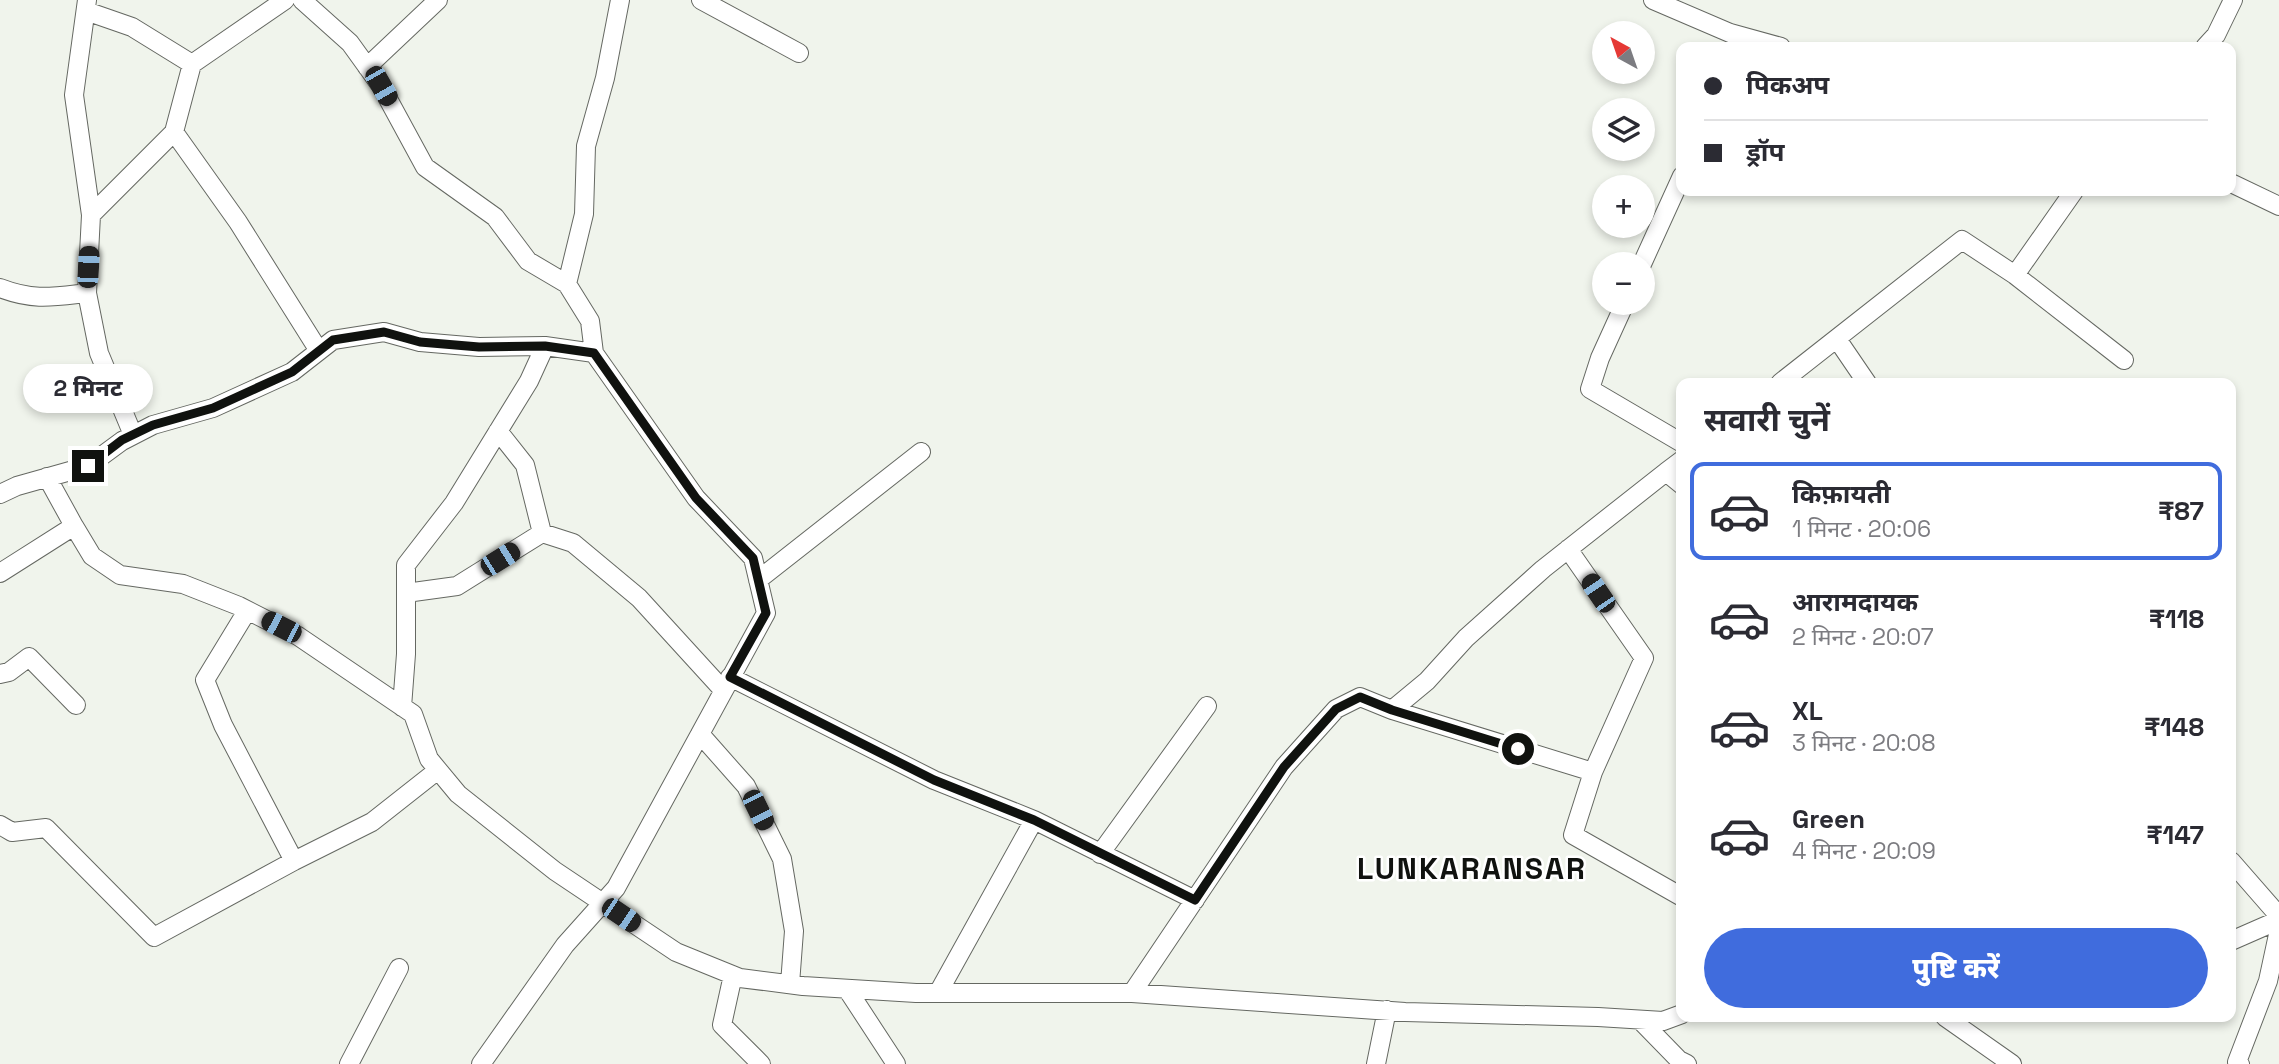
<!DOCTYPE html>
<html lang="hi">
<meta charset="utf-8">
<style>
:root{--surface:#fff;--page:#f7f7f7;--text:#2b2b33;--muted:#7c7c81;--line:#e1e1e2;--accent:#406cdd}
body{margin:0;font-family:"Space Grotesk","Noto Sans Devanagari",sans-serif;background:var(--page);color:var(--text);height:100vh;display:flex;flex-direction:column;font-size:26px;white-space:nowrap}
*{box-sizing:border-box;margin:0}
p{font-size:23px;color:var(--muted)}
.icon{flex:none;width:38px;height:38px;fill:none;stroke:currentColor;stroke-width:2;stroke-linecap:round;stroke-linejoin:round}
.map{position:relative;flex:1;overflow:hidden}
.panel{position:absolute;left:1676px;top:378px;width:560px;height:644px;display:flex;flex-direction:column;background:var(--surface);border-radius:14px;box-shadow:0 4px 10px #0003}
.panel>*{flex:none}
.hud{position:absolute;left:1676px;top:42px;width:560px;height:154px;border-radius:14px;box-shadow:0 4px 10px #0003;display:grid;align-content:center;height:154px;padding:0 28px;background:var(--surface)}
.needle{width:46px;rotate:320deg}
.fabs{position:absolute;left:1592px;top:21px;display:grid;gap:14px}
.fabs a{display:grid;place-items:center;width:63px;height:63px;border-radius:50%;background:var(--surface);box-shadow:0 4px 10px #0003;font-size:35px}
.end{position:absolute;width:32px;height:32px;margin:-16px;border:9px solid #10120f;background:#fff;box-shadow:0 0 0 4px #fff}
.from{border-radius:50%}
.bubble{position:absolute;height:49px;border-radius:24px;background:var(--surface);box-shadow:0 4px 10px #0003;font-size:23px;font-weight:800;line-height:49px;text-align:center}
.car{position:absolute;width:21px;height:42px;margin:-21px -10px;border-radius:9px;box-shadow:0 0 5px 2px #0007;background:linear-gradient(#222 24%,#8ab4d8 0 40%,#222 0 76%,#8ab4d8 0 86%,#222 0)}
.hud b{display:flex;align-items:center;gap:24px;height:66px;font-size:26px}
.hud b+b{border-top:2px solid var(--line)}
.hud i{width:18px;height:18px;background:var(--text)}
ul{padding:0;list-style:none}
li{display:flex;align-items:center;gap:21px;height:98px;margin:0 14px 10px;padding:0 14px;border:4px solid transparent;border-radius:14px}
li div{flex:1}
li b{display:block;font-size:26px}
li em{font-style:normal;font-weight:800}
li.on{border-color:var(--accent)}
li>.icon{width:63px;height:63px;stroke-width:1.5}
h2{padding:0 28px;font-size:32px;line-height:84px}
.action{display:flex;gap:14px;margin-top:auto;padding:14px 28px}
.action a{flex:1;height:80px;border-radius:42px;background:var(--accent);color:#fff;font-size:28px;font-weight:800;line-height:80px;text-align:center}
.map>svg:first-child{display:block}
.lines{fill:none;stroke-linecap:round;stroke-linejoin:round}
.minor-casing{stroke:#656862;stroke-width:20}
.minor{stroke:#fff;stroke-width:18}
.route{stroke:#10120f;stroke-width:9}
.labels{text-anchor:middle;stroke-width:5;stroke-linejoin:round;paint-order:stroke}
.district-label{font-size:30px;font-weight:bold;letter-spacing:2px;fill:#10120f;stroke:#fff}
</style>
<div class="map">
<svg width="2279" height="1064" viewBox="0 0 2279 1064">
<rect width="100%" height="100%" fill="#f0f4ec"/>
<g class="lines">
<defs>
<path id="minor" d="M 87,0 L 74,95 L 91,215
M 302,0 L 350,43 L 381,86 L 425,167 L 495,217 L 528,261 L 567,284
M 701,0 L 799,53
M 1653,0 L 1730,33 L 1781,47
M 86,11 L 132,27 L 192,64 L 174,132
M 2205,47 L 2216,35 L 2233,0
M 192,64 L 285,0
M 367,67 L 438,0
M 2231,183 L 2279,206
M 1642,264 L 1682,176
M 2015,275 L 2124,360
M 0,288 C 34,301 52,297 87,293
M 1625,303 L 1600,358 L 1590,389 L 1682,443
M 1837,339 L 1867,383
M 594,353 L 590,321 L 567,284 L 584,214 L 586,146 L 605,78 L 620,0
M 1780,383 L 1962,240 L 2015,275 L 2074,191
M 133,435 L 99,353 L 87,293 L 91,215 L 174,132 L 238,222 L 319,351
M 1666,472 L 1682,460
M 47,477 L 74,526
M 0,494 L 17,486 L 88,466 L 122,441 L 153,425 L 213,408 L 292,372 L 333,340 L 384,332 L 420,342 L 479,347 L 545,346 L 594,353 L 696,498 L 753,558 L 766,613 L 616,888 L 565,945 L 481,1064
M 542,533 L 573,543 L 639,598 L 723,690
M 1568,549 L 1644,658 L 1593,772 L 1573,835 L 1682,897
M 0,573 L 74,526 L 92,556 L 120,575 L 183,584 L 239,606 L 298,636 L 413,714 L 429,759 L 458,794 L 555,871 L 676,952 L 740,978 L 803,986 L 916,993 L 1132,993 L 1405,1012 L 1598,1017 L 1663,1021 L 1682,1014
M 758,580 L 921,452
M 406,593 L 457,586 L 542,533 L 525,465 L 498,431
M 0,674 L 9,672 L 29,657 L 76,705
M 730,677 L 934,780 L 1034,820
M 402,707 L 406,654 L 406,565 L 454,503 L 529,381 L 545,346
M 1392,710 L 1593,772
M 700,734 L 746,786 L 782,859 L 794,931 L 790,984
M 0,825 L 12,832 L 46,828 L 154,937 L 294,861 L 223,725 L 205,680 L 247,611
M 1100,854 L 1207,706
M 294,861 L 372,822 L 438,770
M 2231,861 L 2279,916
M 2231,941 L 2279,920
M 733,975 L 722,1025 L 761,1064
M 847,989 L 896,1064
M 938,993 L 1034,820 L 1195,900
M 1132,993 L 1284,767 L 1336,709 L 1360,697 L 1392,710 L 1427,681 L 1466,638 L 1543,569 L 1666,472 L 1682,485
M 1945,1017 L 2012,1064
M 1640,1020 L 1679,1060 L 1687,1064
M 349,1064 L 399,968
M 1376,1064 L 1387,1010
M 2240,1064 L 2237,1062 L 2268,981 L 2279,930"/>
</defs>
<use href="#minor" class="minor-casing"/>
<use href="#minor" class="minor"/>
</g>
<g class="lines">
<path class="route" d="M 88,466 L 122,440 L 153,425 L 213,408 L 292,372 L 333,340 L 384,332 L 420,342 L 479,347 L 545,346 L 594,353 L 696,498 L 753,558 L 766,613 L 730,677 L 934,780 L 1034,820 L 1195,900 L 1284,767 L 1336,709 L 1360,697 L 1392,710 L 1518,749"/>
</g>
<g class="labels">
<g class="district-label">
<text x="1472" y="879">LUNKARANSAR</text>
</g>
</g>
</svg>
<div class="fabs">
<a><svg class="needle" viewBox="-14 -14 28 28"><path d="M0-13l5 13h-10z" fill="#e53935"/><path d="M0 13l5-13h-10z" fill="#7c7c81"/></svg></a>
<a><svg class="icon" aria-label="layers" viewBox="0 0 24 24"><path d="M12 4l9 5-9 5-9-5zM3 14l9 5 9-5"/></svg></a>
<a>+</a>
<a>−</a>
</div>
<i class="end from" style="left:1518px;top:749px"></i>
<i class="end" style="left:88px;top:466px"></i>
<div class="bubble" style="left:23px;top:364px;width:130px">2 मिनट</div>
<i class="car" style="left:381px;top:86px;rotate:150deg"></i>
<i class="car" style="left:88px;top:267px;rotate:3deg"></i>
<i class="car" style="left:500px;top:559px;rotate:58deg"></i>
<i class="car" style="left:1598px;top:593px;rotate:326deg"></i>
<i class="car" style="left:281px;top:627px;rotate:297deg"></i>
<i class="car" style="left:758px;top:810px;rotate:154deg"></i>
<i class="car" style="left:621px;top:915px;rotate:124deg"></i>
<div class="hud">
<b><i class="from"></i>पिकअप</b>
<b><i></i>ड्रॉप</b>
</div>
<section class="panel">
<h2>सवारी चुनें</h2>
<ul>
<li class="on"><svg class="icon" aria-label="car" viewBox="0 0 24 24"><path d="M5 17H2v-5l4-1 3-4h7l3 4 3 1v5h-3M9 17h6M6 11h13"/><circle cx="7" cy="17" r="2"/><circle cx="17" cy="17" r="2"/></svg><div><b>किफ़ायती</b><p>1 मिनट · 20:06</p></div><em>₹87</em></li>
<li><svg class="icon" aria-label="car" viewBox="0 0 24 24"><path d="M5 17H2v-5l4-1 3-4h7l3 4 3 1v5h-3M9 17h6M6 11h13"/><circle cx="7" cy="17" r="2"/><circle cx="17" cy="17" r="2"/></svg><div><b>आरामदायक</b><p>2 मिनट · 20:07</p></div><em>₹118</em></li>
<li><svg class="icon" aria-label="car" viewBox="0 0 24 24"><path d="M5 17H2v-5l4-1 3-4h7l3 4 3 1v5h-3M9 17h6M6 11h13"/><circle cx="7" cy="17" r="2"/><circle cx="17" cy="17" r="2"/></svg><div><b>XL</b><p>3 मिनट · 20:08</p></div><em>₹148</em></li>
<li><svg class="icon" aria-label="car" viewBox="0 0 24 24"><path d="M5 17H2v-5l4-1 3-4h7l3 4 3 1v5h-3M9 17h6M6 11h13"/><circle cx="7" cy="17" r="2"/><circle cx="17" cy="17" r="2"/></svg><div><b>Green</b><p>4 मिनट · 20:09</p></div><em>₹147</em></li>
</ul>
<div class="action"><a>पुष्टि करें</a></div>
</section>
</div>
